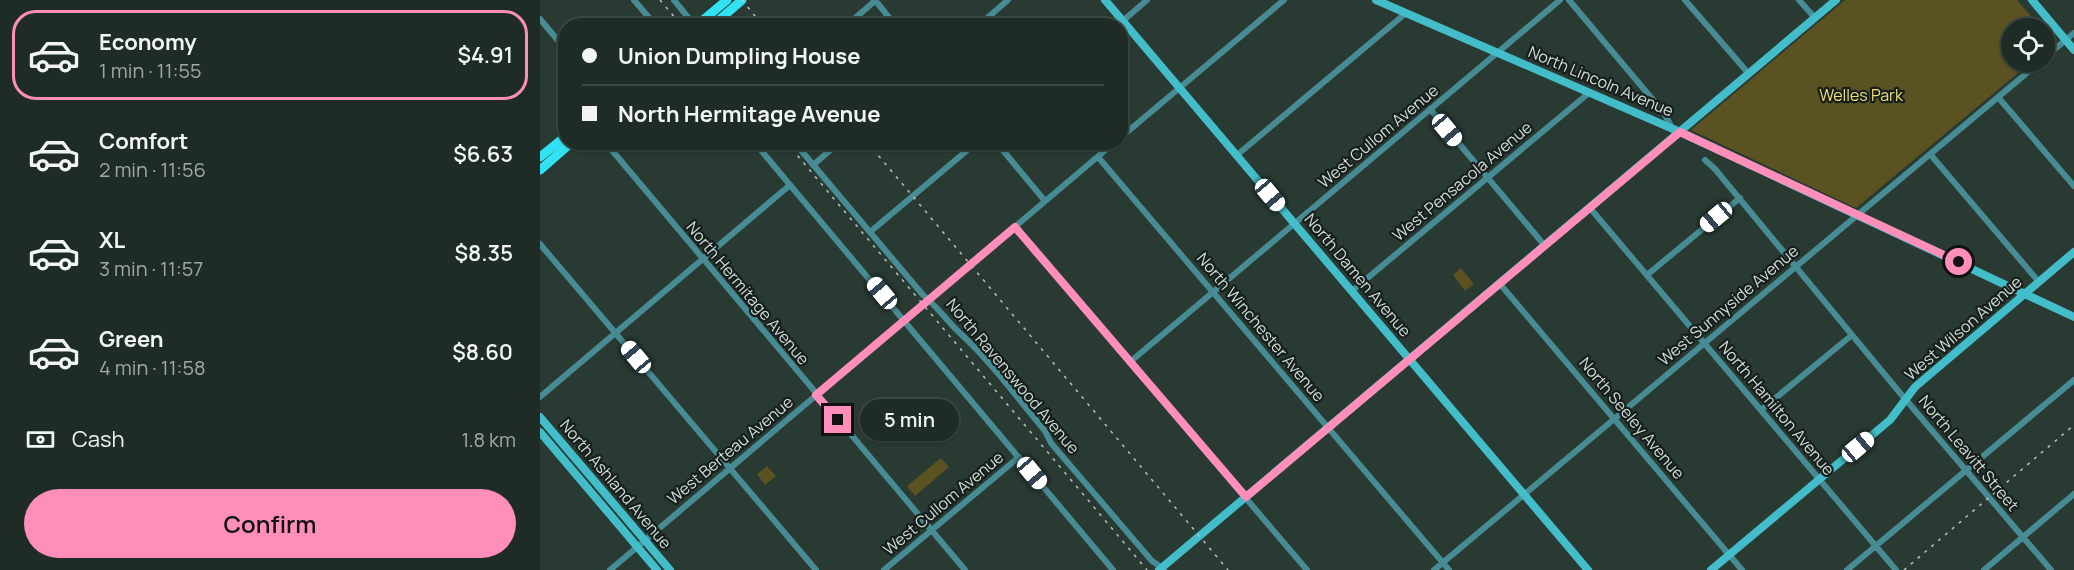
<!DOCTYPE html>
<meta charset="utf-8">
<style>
:root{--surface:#1f2c26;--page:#27342e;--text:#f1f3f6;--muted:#a1a7a7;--line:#3c4843;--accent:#ff8ebb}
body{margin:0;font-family:Manrope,sans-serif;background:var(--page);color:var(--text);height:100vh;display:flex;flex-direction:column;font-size:22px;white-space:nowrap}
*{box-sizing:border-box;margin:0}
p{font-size:20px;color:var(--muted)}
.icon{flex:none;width:33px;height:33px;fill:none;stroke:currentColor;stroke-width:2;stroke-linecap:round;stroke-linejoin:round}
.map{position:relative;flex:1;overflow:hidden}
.panel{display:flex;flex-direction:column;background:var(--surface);width:540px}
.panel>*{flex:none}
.banner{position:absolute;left:18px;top:18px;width:570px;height:132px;border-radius:24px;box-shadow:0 2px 4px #0004,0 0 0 2px var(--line);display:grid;align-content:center;height:132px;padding:0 24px;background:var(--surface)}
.controls{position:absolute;left:1461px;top:18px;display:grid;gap:12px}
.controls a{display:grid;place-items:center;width:54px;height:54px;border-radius:50%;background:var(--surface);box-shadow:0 2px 4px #0004,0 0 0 2px var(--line);font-size:30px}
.end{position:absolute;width:27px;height:27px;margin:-14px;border:8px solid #ff8ebb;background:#111;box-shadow:0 0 0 3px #111}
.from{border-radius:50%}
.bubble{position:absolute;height:42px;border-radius:21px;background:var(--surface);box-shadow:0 2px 4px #0004,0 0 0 2px var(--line);font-size:20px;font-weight:600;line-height:42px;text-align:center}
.car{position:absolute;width:18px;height:36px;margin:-18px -9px;border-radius:8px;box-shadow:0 0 4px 2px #0007;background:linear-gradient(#fff 24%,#345 0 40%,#fff 0 76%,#345 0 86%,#fff 0)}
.banner b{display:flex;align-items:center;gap:21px;height:57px;font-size:22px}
.banner b+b{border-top:2px solid var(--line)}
.banner i{width:15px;height:15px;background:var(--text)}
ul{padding:10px 0 0;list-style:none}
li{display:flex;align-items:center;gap:18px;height:90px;margin:0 12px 9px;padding:0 12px;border:3px solid transparent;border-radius:24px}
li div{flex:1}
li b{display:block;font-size:22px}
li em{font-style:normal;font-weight:600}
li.selected{border-color:var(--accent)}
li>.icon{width:54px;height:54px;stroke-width:1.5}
.pay{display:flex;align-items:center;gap:15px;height:66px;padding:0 24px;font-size:22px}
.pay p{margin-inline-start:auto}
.action{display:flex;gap:12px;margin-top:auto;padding:12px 24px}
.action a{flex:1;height:69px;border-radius:36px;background:var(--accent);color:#111;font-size:24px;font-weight:600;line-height:69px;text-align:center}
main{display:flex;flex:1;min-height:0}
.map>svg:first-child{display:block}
.green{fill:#5a5220}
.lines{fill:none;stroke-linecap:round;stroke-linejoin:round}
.street{stroke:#478c94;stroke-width:6}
.secondary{stroke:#42bdc9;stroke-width:8}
.primary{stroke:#33e2f2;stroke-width:9}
.rail{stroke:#b8c3bf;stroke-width:1.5;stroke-dasharray:3 6;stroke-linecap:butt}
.route{stroke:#ff8ebb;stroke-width:8}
.labels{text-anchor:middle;stroke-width:4.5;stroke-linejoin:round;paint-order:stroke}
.street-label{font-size:16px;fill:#d3ddd9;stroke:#171f1c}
.park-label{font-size:16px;fill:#f0df76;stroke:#171f1c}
</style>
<main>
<section class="panel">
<ul>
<li class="selected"><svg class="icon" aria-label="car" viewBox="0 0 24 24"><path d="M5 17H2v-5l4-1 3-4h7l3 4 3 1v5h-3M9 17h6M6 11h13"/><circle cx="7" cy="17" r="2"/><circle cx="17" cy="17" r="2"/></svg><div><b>Economy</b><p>1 min · 11:55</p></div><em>$4.91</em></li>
<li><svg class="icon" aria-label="car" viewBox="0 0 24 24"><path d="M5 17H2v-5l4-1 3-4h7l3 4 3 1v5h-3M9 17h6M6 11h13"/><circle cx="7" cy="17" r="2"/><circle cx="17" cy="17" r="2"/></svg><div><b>Comfort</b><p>2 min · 11:56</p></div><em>$6.63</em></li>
<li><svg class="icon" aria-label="car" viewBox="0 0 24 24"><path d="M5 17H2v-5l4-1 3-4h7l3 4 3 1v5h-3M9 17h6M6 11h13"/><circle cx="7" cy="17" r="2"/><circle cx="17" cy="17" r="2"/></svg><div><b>XL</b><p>3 min · 11:57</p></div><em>$8.35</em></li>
<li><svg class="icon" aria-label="car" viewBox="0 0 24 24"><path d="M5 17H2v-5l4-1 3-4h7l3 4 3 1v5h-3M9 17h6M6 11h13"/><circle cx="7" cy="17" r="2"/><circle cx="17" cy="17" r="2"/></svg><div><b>Green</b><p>4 min · 11:58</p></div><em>$8.60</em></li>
</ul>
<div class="pay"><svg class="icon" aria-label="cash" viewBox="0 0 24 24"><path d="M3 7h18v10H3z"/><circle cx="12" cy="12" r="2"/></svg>Cash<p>1.8 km</p></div>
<div class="action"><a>Confirm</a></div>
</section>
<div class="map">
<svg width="1534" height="570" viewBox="0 0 1534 570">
<rect width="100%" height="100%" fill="#293a33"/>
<path class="green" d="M 1305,0 L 1477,0 L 1501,28 L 1472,28 L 1472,62 L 1491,62 L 1316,208 L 1151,130 Z
M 921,268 L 934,284 L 925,291 L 913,275 Z
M 401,458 L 409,467 L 375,496 L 367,486 Z
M 227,466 L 236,476 L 225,485 L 217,474 Z"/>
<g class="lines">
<path class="street" d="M 94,0 L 116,26
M 134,0 L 155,26
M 335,0 L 356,26
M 1029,0 L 1124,113 L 1132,128
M 1145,0 L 1209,74
M 1259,0 L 1275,18
M 0,19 L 26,50
M 306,26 L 336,0
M 438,26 L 468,0
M 577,26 L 607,0
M 1504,58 L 1534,33
M 1458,97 L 1534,186
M 890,109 L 1005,246
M 580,138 L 744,0
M 65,142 L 425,570
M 214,142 L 573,570
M 254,142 L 383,295 C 398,307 408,323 422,335 C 453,364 478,399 505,431 L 511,443 L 612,561 L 624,569
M 456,142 L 505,201
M 1390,154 L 1499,282
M 697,155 L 866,13
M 558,157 L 909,570
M 1165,160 L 1175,169 L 1360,393 L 1511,570
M 273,165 L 300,142
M 1050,208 L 1356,570
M 475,227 L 767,570
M 330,232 L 437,142
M 0,244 L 276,570
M 1107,275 L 1200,198
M 960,284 L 1202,570
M 812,291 L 1050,92
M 590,362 L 1020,0
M 0,397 L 250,185
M 1221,410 L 1312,335
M 70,570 L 575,142
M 344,570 L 479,457
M 894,570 L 1500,62
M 1307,570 L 1534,380
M 1444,570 L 1534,494"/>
<path class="secondary" d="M 565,0 L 1048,570
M 836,0 L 1140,132 L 1534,317
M 1492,0 L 1534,50
M 0,417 L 130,570
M 0,432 L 117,570
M 619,570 L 1296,0
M 1171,570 L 1350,420 L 1375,387 L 1534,252"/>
<path class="primary" d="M 156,26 L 187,0
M 172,26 L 202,0
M 0,157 L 26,136
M 0,170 L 32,142"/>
<path class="rail" d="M 120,0 L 142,26
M 202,0 L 223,26
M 246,142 L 607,570
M 327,142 L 688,570
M 1364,570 L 1534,425"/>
</g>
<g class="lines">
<path class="route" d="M 298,420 L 276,395 L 475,227 L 706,497 L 1140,132 L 1419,262"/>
</g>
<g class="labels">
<g class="street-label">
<text transform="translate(1061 81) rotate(23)" y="6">North Lincoln Avenue</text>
<text transform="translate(838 136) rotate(-40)" y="6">West Cullom Avenue</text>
<text transform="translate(922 181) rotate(-40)" y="6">West Pensacola Avenue</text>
<text transform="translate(818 275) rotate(50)" y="6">North Damen Avenue</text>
<text transform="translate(208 293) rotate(50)" y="6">North Hermitage Avenue</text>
<text transform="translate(1188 305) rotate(-40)" y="6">West Sunnyside Avenue</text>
<text transform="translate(721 327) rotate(50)" y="6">North Winchester Avenue</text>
<text transform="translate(1423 328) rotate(-41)" y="6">West Wilson Avenue</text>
<text transform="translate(473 376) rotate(50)" y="6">North Ravenswood Avenue</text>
<text transform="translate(1237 408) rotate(50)" y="6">North Hamilton Avenue</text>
<text transform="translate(1092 418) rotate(50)" y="6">North Seeley Avenue</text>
<text transform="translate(190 450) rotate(-40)" y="6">West Berteau Avenue</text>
<text transform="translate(1429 453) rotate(50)" y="6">North Leavitt Street</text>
<text transform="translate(76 484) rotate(50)" y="6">North Ashland Avenue</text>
<text transform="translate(403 503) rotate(-40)" y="6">West Cullom Avenue</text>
</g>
<g class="park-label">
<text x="1321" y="101">Welles Park</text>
</g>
</g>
</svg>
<div class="controls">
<a><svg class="icon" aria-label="locate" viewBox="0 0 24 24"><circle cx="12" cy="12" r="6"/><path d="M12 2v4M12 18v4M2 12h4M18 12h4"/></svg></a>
</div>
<i class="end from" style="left:1419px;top:262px"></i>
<i class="end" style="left:298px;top:420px"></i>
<div class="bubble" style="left:320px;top:399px;width:99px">5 min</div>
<i class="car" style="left:907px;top:130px;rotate:140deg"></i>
<i class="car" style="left:730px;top:195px;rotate:140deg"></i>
<i class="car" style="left:1176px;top:217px;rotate:230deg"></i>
<i class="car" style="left:342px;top:293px;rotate:320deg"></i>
<i class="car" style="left:96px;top:357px;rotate:320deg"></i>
<i class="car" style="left:1318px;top:447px;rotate:50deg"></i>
<i class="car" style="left:492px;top:473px;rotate:140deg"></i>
<div class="banner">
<b><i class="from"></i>Union Dumpling House</b>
<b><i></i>North Hermitage Avenue</b>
</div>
</div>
</main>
